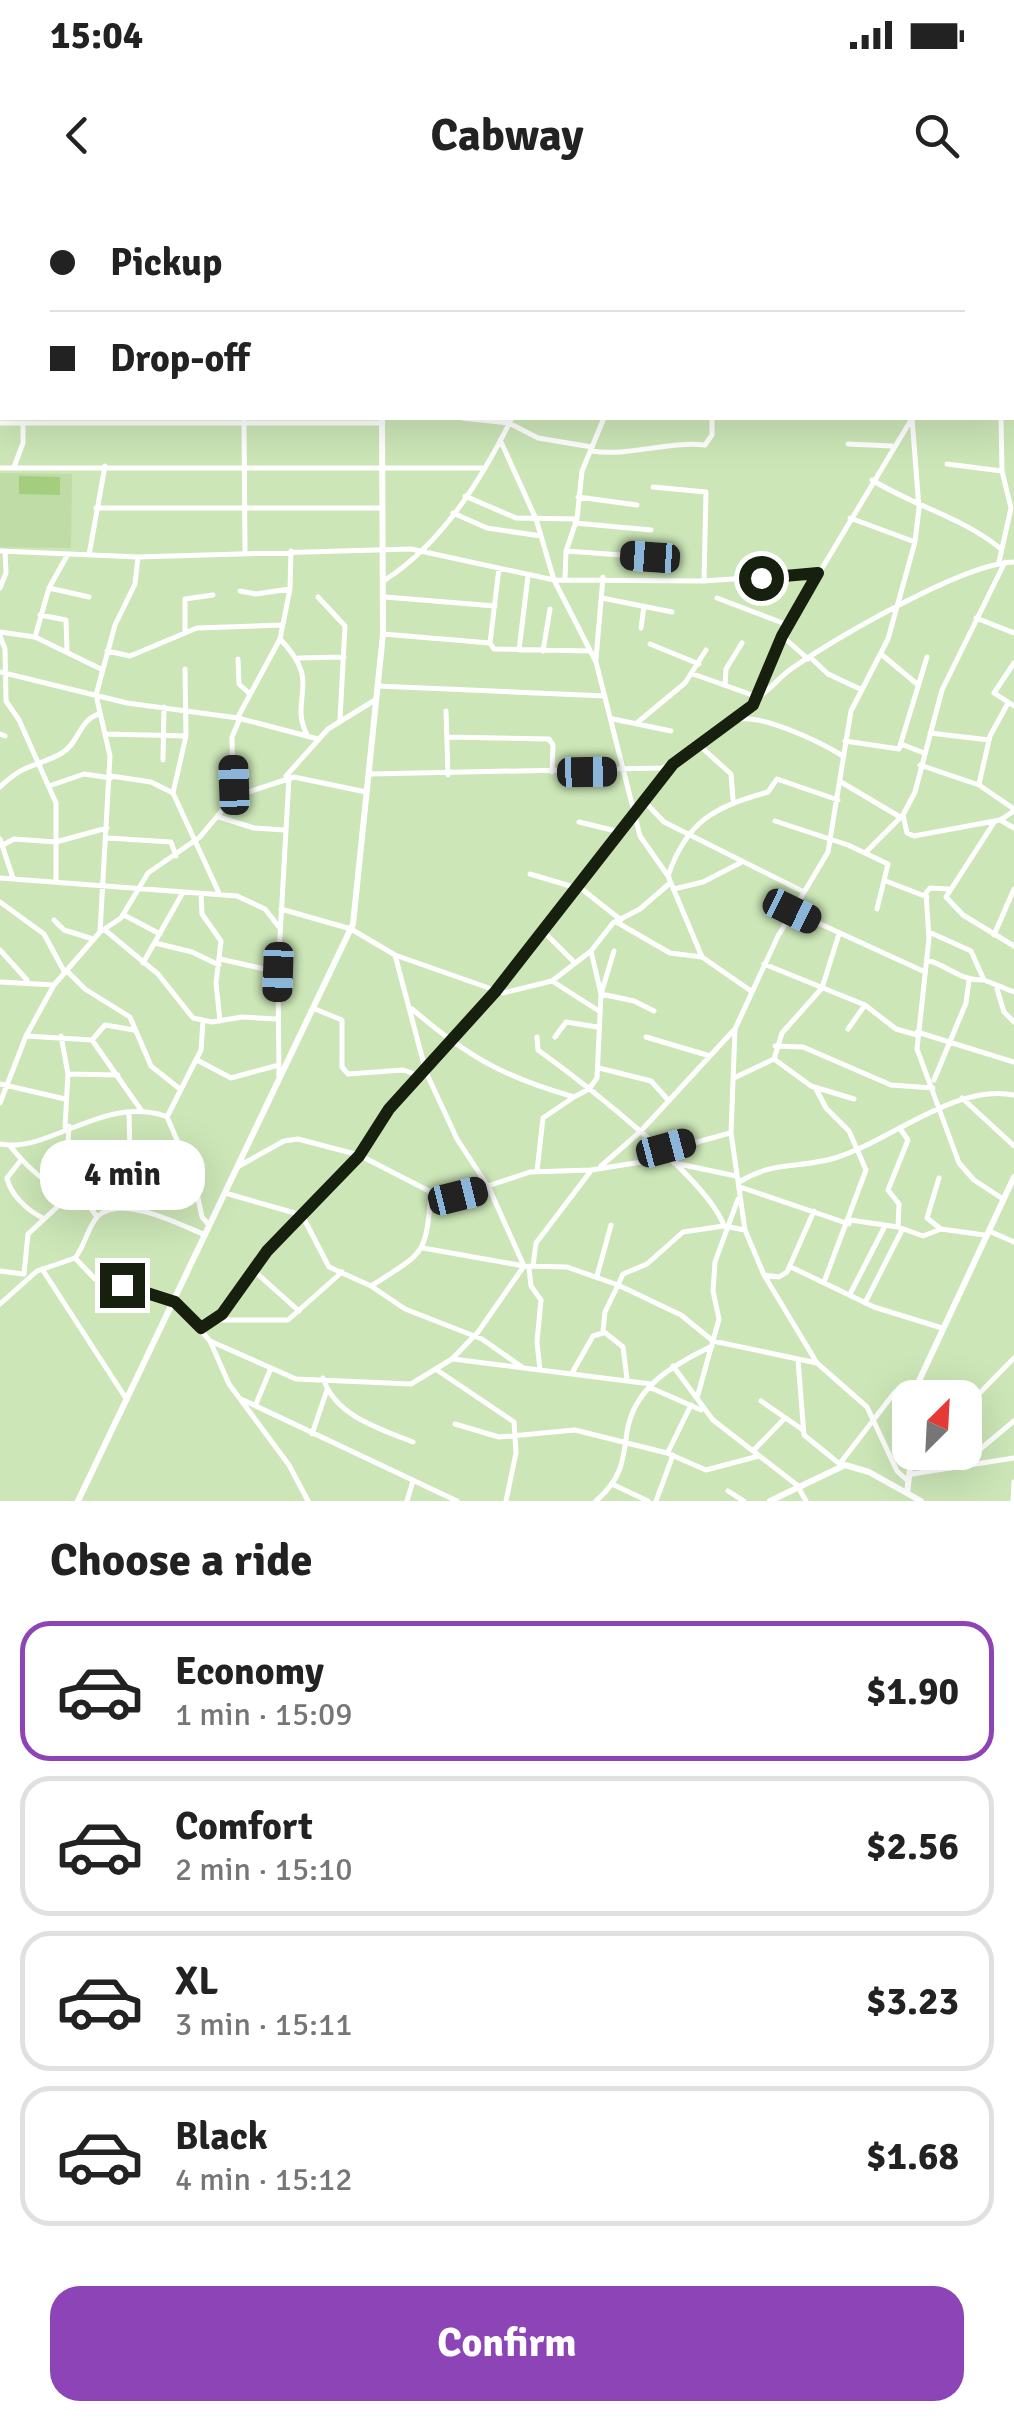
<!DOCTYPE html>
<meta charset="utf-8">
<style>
:root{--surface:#fff;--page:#f2f2f2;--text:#222;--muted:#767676;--line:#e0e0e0;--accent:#8c44b6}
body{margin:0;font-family:Signika,sans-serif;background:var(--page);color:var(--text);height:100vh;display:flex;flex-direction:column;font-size:38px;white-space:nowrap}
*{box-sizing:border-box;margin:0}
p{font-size:32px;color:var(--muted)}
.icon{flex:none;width:55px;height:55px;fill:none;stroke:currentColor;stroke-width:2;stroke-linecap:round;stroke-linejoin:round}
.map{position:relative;height:1301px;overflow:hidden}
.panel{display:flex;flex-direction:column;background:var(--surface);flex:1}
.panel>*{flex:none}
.banner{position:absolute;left:0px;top:0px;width:1015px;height:220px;box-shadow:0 10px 40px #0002;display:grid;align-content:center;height:220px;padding:0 50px;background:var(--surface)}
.needle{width:65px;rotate:24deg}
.controls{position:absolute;left:892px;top:1180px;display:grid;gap:20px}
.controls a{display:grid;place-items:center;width:90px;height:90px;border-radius:20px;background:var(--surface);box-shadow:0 10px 40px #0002;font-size:50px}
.end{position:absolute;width:45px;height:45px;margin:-22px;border:12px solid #17200e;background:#fff;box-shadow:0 0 0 5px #fff}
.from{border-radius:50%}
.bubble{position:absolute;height:70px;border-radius:30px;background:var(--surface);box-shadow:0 10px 40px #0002;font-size:32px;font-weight:700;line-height:70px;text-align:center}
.car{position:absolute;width:30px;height:60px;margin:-30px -15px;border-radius:12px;box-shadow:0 0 8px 2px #0007;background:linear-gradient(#222 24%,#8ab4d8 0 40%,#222 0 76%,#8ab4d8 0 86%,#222 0)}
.banner b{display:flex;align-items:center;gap:35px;height:95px;font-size:38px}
.banner b+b{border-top:2px solid var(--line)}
.banner i{width:25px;height:25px;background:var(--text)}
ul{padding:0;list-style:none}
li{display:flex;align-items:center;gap:30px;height:140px;margin:0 20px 15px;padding:0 30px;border:5px solid var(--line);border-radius:30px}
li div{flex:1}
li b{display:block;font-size:38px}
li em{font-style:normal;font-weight:700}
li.current{border-color:var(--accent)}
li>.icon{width:90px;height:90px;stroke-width:1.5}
h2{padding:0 50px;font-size:45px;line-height:120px}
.cta{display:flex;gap:20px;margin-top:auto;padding:20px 50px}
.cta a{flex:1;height:115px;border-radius:30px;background:var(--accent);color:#fff;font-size:40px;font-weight:700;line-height:115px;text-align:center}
.status{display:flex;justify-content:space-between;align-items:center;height:70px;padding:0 50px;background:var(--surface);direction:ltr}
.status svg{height:28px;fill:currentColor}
header{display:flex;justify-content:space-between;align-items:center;height:130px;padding:0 50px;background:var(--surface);font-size:45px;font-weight:700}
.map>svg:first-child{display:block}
.built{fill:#bfdba6}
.green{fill:#a4cd7e}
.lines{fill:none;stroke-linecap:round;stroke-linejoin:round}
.street{stroke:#fff;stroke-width:5}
.secondary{stroke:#fff;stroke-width:6}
.route{stroke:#17200e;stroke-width:12}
</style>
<div class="status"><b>15:04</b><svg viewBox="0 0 49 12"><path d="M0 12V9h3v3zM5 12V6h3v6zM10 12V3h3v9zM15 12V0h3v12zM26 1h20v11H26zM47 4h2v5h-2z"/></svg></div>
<header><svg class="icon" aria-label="back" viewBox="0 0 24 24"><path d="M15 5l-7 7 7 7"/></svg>Cabway<svg class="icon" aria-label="search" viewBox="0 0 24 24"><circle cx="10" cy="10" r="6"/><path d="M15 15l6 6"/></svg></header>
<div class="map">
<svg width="1014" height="1301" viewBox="0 0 1014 1301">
<rect width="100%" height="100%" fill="#cce6b7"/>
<path class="built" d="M 0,273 L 72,274 L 71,348 L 0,347 Z"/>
<path class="green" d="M 19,276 L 60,277 L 60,295 L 19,294 Z"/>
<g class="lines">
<path class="street" d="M 12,0 L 12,2
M 719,0 L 723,2
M 850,0 L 852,2
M 924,0 L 925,2
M 949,0 L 959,2
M 159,2 L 230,0
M 679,2 L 682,0
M 748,2 L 748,0
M 802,2 L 802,0
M 892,2 L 894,0
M 1009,2 L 1009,0
M 0,9 L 2,9
M 1012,12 L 1014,12
M 0,33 L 2,33
M 1012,42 L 1014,42
M 0,69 L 2,69
M 1012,85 L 1014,83
M 0,108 L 2,108
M 0,144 L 2,144
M 0,181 L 2,181
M 1012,182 L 1014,182
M 462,218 L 509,223 L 538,238 L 592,247
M 244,222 L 245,352
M 0,223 L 382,223
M 501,242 L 536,319 L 554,380 L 596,462 L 640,636 L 668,676 L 702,757 L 751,791
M 848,244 L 892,246
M 591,251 C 629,257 666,241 705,245 L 712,235 L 712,218
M 947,264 L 1002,271
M 14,267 L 23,243 L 23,223
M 0,268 L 485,268
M 872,280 C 914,306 964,318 1001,349
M 653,287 L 706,292 L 704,381
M 465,296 L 516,318 L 577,319
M 578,297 L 637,305
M 96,308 L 382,308
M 453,313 L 487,328 L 541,336
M 850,318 L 915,342
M 575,323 L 651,330
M 0,351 L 138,357 L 411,349 L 554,380 L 704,381 L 818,373
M 566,351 L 649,357
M 89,355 L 105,266
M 999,362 L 1011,308 L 1002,271 L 1001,218
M 565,379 L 566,351 L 577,319 L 582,271 L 604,218
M 385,380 C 443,343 482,278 512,218
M 0,388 L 6,373 L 5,351
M 49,388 L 89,397
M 240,391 L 256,394 L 290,389
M 318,397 L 345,426 L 340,519
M 385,397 L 495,406
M 602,398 L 672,412
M 717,398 L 788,425
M 40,415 L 66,420 L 67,450
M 976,418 L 1014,433
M 641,428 L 644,406
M 185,431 L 185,399 L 213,395
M 0,432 L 35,437 L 103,470
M 383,434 L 490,443 L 494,449 L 590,451
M 0,436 L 5,449 L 6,501 L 19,520 L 56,603 L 56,680
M 782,436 L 808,459
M 35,437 L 49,388 L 68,354
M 280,439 C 324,484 288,497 307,535
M 490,443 L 499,368
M 650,444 L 699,464
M 519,450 L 528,376
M 107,451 L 130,456 L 197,428 L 281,425
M 543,451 L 550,409
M 881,454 L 917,484
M 299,458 L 344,457
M 811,458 L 828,474 L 860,489
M 238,459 L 239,484 L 250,494
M 596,459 L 603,377
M 1014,463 L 994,493 L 1014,506
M 0,472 L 127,503 L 238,518 L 318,539
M 693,474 L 755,496
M 725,485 L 726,469 L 742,443
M 378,486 L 605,496
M 755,499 C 769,492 778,478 791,469 C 836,438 964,363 1014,362
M 446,511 L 448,575
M 238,517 L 280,439 L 290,389 L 291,351
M 735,518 L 753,505 L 788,425 L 911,220
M 613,519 L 671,531
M 638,522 L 685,483 L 706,450
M 930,533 L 989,540
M 0,534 L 5,536
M 106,534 L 186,536
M 447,537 L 549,539 L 553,545 L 552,572
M 845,541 L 899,549 L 927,457
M 901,544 L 924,553
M 701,547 L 731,574 L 733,599
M 163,560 L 164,507
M 920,565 L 979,585 L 1014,609
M 369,574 L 662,568 C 691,559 707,533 733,521 C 756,510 822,543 843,556
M 111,576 L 151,582 L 173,593 L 219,693
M 286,576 L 328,529 L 375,500
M 841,582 L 900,617
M 979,584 L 990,536 L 1008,503
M 49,586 L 84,574 L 111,578
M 0,587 C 27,561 36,568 62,553 C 79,543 79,520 99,514
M 173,593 L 186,536 L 185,469
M 233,597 L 232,537 L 240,518
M 645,602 L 664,622 L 804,692
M 903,615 L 907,633 L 914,636 L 1000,620 L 1014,611
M 219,617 L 254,628 L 284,630
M 1000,620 L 1014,628
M 775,621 L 848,645 L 888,664 L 877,709
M 995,621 L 946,697 L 963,715 L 1014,746
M 579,622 L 620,632
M 107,638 L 171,642 L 176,656
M 0,639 L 13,678
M 3,645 L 14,639 L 56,642 L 107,628
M 866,652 L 903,615 L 915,592 L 942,490 L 1005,362
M 530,674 L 577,688
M 668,676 C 687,620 715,607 768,592 L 777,579 L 838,600
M 0,678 L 237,696 L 265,709 L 279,727
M 886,681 L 927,697
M 578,686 L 621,720
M 674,689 L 703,682 L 740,663
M 948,689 L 930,688 L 926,693 L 929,738 L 917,849 L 959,963 L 974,980 L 1003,999
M 201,694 L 202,714 L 221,741 L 216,783 L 220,821
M 0,702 L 44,734 L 65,773
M 281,709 L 351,729 L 395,755 L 503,793 L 552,781 L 591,751 L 613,723 L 640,709 L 670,683
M 792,711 L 925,772
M 124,715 L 160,734
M 54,720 L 64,730 L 93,739
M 618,723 L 670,753 L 702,757
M 105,730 L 158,774 L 193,818 L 212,822 L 242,817 L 276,819
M 542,730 L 573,761
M 100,732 L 110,556 L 96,495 L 115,425 L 135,384 L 138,357
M 929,732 L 971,751 L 984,780 L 1014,792
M 994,735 L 1014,689
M 155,743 L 192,752 L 219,765
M 0,750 L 27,780
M 591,751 L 601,794 L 634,801 L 654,811
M 395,755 L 426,872 L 457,939 L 489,988 L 524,1066
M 220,759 L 278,772
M 927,760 C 949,766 960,781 984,780
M 143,763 L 182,694
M 764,764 L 865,805 L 896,829 L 917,835
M 67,771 L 85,789 L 130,817 L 151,866 L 180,889
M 552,781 L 599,811
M 0,782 L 54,785 L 100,732 L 121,718 L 148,673 L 200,637 L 233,597 L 294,577 L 366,592
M 997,789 L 1004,812 L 1014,822
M 315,809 L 342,820 L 342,867 L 348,874 L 403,870 L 421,876
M 412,809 C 467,856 503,877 574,897 L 589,889 L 597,878 L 601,794 L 614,751
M 203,821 L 201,850 L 167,917 L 194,979 L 202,1017 L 209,1025
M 848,829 L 865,805
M 917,832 L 1014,862
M 26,836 L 92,840 L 141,910
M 61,836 L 68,874 L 65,927
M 537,837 L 538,850 C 581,881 708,979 724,1026
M 555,837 L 566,822 L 597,827
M 646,837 L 710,856
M 92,840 L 105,825 L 134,830
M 775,846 L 803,847 L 891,885 L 933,888
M 774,859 L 811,886 L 854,899
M 197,860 L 231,878 L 275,866
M 599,868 L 651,881 L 669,901
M 68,874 L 118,875
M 279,876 L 278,772 L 289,577
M 736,877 L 774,859 L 782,833 L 822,788 L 839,734
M 934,880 L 966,803 L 969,780
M 0,884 L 65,899
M 816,889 L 826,908 L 849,931 L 866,970 L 824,1082
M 962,898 L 1014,946
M 0,903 L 26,836 L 54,785
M 0,944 C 48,954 103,895 165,916
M 10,946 C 41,984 82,1017 124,974 L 130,955 L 129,912
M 661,952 L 730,933
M 21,960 L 7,978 C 10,994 27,1010 41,1017
M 674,963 L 736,976
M 239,966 L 284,941 L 298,939 L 359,955 L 431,992 L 458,996 L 530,972 L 591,970 L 667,958
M 601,966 L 640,932 L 733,831
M 537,971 L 543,918 L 574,897
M 939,978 L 927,1018 L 941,1029
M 739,982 C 775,960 798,969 835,958 C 891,941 955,883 1014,895
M 740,987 L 849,1024
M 65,992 L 69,926
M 225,993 L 302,1015 L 329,1067 L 371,1086 L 405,1109 L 482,1139 L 522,1167
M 83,997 L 97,1017
M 850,1020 L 898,1027 L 923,1036 L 941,1029 L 984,1035
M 898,1027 L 899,1004 L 888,990 L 908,940 L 901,930
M 989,1031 L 1014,1042
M 423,1048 L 524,1066 L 567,1067 L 618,1085 L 623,1074 L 647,1064 L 683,1032 L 724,1026 L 745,1030
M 75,1058 L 95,1079 L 175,1101 L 210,1141 L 229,1184 L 289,1265 L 308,1301
M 533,1066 L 536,1043 L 590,972
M 791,1067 L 874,1107 L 942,1128
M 529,1068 L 531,1086 L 541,1100 L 537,1142 L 540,1170
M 42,1069 L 127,1200
M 253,1070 L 299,1111
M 0,1071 L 23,1074
M 24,1074 L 28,1034 L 69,996
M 764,1075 L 779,1077 L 787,1072 L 814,1011
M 597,1076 L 611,1025
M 371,1086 C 424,1052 426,1057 431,992
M 850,1094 L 885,1026
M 865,1103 L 902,1030
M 0,1104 L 37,1071 L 75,1058 C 85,1046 88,1026 98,1016 C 122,994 181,1025 205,1035
M 215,1120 L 288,1120 L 342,1072
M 201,1127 L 222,1114 L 267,1051 L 359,955 L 389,909 L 495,792 L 673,565
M 210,1141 L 296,1179 L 411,1184 L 452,1159 L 478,1132 L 524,1066
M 453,1159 L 651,1184
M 798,1160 L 804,1235 L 841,1265
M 673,1166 L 713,1220 L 797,1285 L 806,1301
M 437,1170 L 514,1222 L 516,1253 L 506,1301
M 572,1173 L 593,1136 L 603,1133
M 323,1178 C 335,1216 380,1229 413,1242
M 627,1179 L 623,1147 L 603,1131 L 605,1112 L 618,1085 L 681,1115 L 713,1141 L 817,1163
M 649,1187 L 701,1210
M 697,1198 L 719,1119 L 713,1091 L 715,1062 L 738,999
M 241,1199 L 457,1301
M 761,1201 L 803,1230
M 256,1204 L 271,1168
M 965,1208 L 1014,1158
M 455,1224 L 499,1237 L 575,1230 L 667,1253 L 706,1270 L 759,1256
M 312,1234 L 327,1190
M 753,1251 L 785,1218
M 668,1252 L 691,1205
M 966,1261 L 1014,1221
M 841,1262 L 895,1192 L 912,1197
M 912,1274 L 1014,1258
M 908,1281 L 897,1271 L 867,1207 L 817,1163 L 764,1075 L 745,1030 L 731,933 L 735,829 L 778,736 L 828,652 L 851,511 L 888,439 L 915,342 L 919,308 L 912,218
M 614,1285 L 648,1301
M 728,1291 L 744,1301
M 407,1301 L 413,1281
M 596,1301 C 621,1279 623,1263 627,1232 C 634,1186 675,1164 712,1146
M 656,1301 L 673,1255
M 1013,1301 L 1014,1282"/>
<path class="secondary" d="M 378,0 L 378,2
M 911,1198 L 1014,977
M 910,1201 L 906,1217 L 910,1244
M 907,1293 L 912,1252
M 78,1301 L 353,724 L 383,434 L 382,218
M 770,1301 L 845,1265 L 869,1272 L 921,1301"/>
</g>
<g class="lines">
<path class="route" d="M 122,1085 L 175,1102 L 201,1128 L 222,1114 L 267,1051 L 359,956 L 389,909 L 495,792 L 673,564 L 753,505 L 782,436 L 818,373 L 761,378"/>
</g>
</svg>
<div class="controls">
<a><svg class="needle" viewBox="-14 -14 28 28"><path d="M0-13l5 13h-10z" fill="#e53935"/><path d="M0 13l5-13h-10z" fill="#767676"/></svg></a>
</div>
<i class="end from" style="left:761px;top:378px"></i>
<i class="end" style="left:122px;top:1085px"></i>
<div class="bubble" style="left:40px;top:940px;width:165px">4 min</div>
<i class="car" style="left:650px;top:357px;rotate:274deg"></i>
<i class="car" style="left:587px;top:572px;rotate:89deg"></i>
<i class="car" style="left:234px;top:585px;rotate:358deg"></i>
<i class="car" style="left:792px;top:711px;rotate:116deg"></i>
<i class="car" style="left:278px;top:772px;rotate:182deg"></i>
<i class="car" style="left:666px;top:948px;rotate:75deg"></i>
<i class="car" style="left:458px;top:996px;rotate:76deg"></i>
<div class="banner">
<b><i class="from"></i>Pickup</b>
<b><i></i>Drop-off</b>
</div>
</div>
<section class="panel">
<h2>Choose a ride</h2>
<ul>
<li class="current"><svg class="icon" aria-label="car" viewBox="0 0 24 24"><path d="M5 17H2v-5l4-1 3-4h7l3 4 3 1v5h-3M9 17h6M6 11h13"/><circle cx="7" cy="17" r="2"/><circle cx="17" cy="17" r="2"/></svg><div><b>Economy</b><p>1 min · 15:09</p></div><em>$1.90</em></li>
<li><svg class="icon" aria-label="car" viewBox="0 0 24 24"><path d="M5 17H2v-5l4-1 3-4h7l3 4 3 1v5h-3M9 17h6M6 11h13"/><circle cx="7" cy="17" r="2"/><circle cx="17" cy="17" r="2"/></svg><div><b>Comfort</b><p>2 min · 15:10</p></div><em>$2.56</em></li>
<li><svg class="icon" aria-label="car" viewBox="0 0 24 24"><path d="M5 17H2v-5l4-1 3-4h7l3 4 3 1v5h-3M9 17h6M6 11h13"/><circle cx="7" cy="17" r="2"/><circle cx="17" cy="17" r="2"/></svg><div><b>XL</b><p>3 min · 15:11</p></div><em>$3.23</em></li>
<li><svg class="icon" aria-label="car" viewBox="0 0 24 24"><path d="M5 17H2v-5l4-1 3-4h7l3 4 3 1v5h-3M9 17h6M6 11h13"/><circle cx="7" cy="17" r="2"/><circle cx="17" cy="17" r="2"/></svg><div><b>Black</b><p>4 min · 15:12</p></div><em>$1.68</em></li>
</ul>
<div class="cta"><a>Confirm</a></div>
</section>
